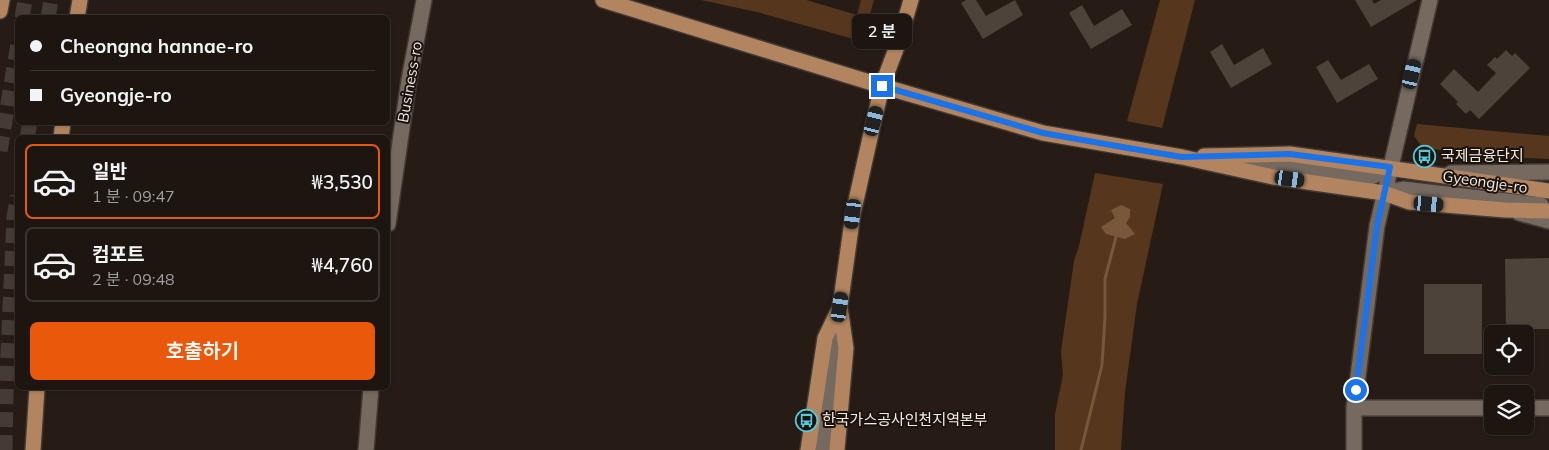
<!DOCTYPE html>
<html lang="ko">
<meta charset="utf-8">
<style>
:root{--surface:#1c1510;--page:#251e19;--text:#f1f3f6;--muted:#a09f9f;--line:#3a3430;--accent:#ea580c}
body{margin:0;font-family:Mulish,"Noto Sans KR",sans-serif;background:var(--page);color:var(--text);height:100vh;display:flex;flex-direction:column;font-size:19px;white-space:nowrap}
*{box-sizing:border-box;margin:0}
p{font-size:16px;color:var(--muted)}
.icon{flex:none;width:28px;height:28px;fill:none;stroke:currentColor;stroke-width:2;stroke-linecap:round;stroke-linejoin:round}
.map{position:relative;flex:1;overflow:hidden}
.details{position:absolute;left:15px;top:135px;width:375px;height:255px;display:flex;flex-direction:column;background:var(--surface);border-radius:8px;box-shadow:0 1px 4px #0004,0 0 0 1px var(--line)}
.details>*{flex:none}
.guide{position:absolute;left:15px;top:15px;width:375px;height:110px;border-radius:8px;box-shadow:0 1px 4px #0004,0 0 0 1px var(--line);display:grid;align-content:center;height:110px;padding:0 15px;background:var(--surface)}
.fabs{position:absolute;left:1484px;top:325px;display:grid;gap:10px}
.fabs a{display:grid;place-items:center;width:50px;height:50px;border-radius:8px;background:var(--surface);box-shadow:0 1px 4px #0004,0 0 0 1px var(--line);font-size:25px}
.end{position:absolute;width:22px;height:22px;margin:-11px;border:6px solid #1a73e8;background:#fff;box-shadow:0 0 0 2px #fff}
.from{border-radius:50%}
.bubble{position:absolute;height:35px;border-radius:8px;background:var(--surface);box-shadow:0 1px 4px #0004,0 0 0 1px var(--line);font-size:16px;font-weight:600;line-height:35px;text-align:center}
.car{position:absolute;width:15px;height:30px;margin:-15px -8px;border-radius:6px;box-shadow:0 0 4px 1px #0007;background:linear-gradient(#222 24%,#8ab4d8 0 40%,#222 0 76%,#8ab4d8 0 86%,#222 0)}
.guide b{display:flex;align-items:center;gap:18px;height:48px;font-size:19px}
.guide b+b{border-top:1px solid var(--line)}
.guide i{width:12px;height:12px;background:var(--text)}
ul{padding:9px 0 0;list-style:none}
li{display:flex;align-items:center;gap:15px;height:75px;margin:0 10px 8px;padding:0 5px;border:2px solid var(--line);border-radius:8px}
li div{flex:1}
li b{display:block;font-size:19px}
li em{font-style:normal;font-weight:600}
li.on{border-color:var(--accent)}
li>.icon{width:45px;height:45px;stroke-width:1.5}
.cta{display:flex;gap:10px;margin-top:auto;padding:10px 15px}
.cta a{flex:1;height:58px;border-radius:8px;background:var(--accent);color:#fff;font-size:20px;font-weight:600;line-height:58px;text-align:center}
.map>svg:first-child{display:block}
.green{fill:#56371d}
.water{fill:#79573a}
.lines{fill:none;stroke-linecap:round;stroke-linejoin:round}
.stream{stroke:#79573a;stroke-width:3}
.building{fill:#4e433b}
.highway-tunnel{stroke:#443b34;stroke-width:15;stroke-dasharray:15 8;stroke-linecap:butt}
.minor-casing{stroke:#413935;stroke-width:18}
.major-casing{stroke:#413935;stroke-width:18}
.minor{stroke:#756960;stroke-width:15}
.major{stroke:#b28560;stroke-width:15}
.route{stroke:#1a73e8;stroke-width:6}
.labels{text-anchor:middle;stroke-width:4;stroke-linejoin:round;paint-order:stroke}
.street-label{font-size:15px;fill:#f1eae5;stroke:#1c130c}
.poi-label{font-size:15px;fill:#f1eae5;stroke:#1c130c;text-anchor:start}
</style>
<div class="map">
<svg width="1549" height="450" viewBox="0 0 1549 450">
<rect width="100%" height="100%" fill="#261c15"/>
<path class="green" d="M 701,0 L 806,0 L 857,15 L 861,0 L 874,0 L 867,26 L 850,38 L 757,12 Z
M 1160,0 L 1195,0 L 1162,128 L 1127,121 Z
M 1417,124 L 1549,136 L 1549,159 L 1507,157 L 1423,148 L 1414,136 Z
M 1095,173 L 1163,184 L 1137,304 L 1125,392 L 1121,450 L 1055,450 L 1055,414 L 1063,375 L 1061,351 L 1074,261 L 1079,246 Z"/>
<path class="water" d="M 1121,205 L 1130,209 L 1130,217 L 1126,223 L 1135,234 L 1125,239 L 1106,234 L 1101,227 L 1115,218 L 1111,210 Z"/>
<g class="lines">
<path class="stream" d="M 1081,450 L 1102,365 L 1105,317 L 1105,279 L 1116,237"/>
</g>
<path class="building" d="M 966,0 L 976,0 L 986,16 L 1015,0 L 1023,15 L 983,39 L 961,3 Z
M 1355,0 L 1372,0 L 1374,4 L 1381,0 L 1417,0 L 1371,27 Z
M 1082,5 L 1094,26 L 1122,9 L 1132,25 L 1091,49 L 1069,13 Z
M 1222,44 L 1234,65 L 1263,48 L 1272,64 L 1231,88 L 1210,52 Z
M 1506,50 L 1512,56 L 1515,53 L 1530,68 L 1479,119 L 1470,110 L 1466,114 L 1456,104 L 1458,102 L 1440,84 L 1454,69 L 1478,92 L 1496,73 L 1487,65 L 1495,57 L 1497,59 Z
M 1328,60 L 1341,80 L 1369,64 L 1378,79 L 1337,103 L 1316,67 Z
M 1549,258 L 1549,329 L 1506,329 L 1505,259 Z
M 1424,284 L 1482,284 L 1482,354 L 1424,354 Z"/>
<g class="lines">
<path class="highway-tunnel" d="M 22,18 L 25,0
M 48,18 L 51,0
M 27,138 L 30,122
M 0,151 L 18,44
M 5,450 L 6,397 L 14,217 L 18,196"/>
<defs>
<path id="minor" d="M 1242,159 L 1368,179 L 1390,167
M 1451,173 L 1549,172
M 1384,193 L 1403,189 L 1541,205
M 1519,213 L 1549,221
M 388,224 L 409,80 L 424,0
M 1354,408 L 1492,408
M 1525,408 L 1549,408
M 366,450 L 371,388
M 823,450 L 827,397 L 839,314
M 1354,450 L 1354,408 L 1377,226 L 1430,0"/>
<path id="major" d="M 603,0 L 882,86 L 1043,133 L 1182,157 L 1273,177 L 1384,193 L 1409,202 L 1505,210 L 1549,211
M 0,11 L 2,0
M 77,18 L 80,0
M 61,138 L 63,122
M 1204,156 L 1290,154 L 1549,191
M 33,450 L 37,388
M 808,450 L 825,338 L 840,307 L 853,214 L 870,138 L 882,86 L 899,41 L 911,0
M 837,450 L 846,348 L 840,307"/>
</defs>
<use href="#minor" class="minor-casing"/>
<use href="#major" class="major-casing"/>
<use href="#minor" class="minor"/>
<use href="#major" class="major"/>
</g>
<g class="lines">
<path class="route" d="M 882,86 L 1043,133 L 1128,148 L 1182,157 L 1290,154 L 1390,167 L 1377,226 L 1356,390"/>
</g>
<defs>
<symbol id="bus-ring" viewBox="-11 -11 22 22"><circle r="9.5" fill="#1c130c" stroke="#54cadd" stroke-width="1.5"/><path d="M-5-6H5V4H4V6H2V4H-2V6H-4V4H-5ZM-3.5-4V0h7V-4ZM-3.5 1.2v1.5H-2V1.2ZM2 1.2v1.5H3.5V1.2Z" fill="#54cadd"/></symbol>
</defs>
<g fill-rule="evenodd">
<use href="#bus-ring" x="1412" y="144" width="25" height="25"/>
<use href="#bus-ring" x="794" y="408" width="25" height="25"/>
</g>
<g class="labels">
<g class="street-label">
<text transform="translate(410 82) rotate(-80)" y="5">Business-ro</text>
<text transform="translate(1485 182) rotate(8)" y="5">Gyeongje-ro</text>
</g>
<g class="poi-label">
<text x="1441" y="161">국제금융단지</text>
<text x="822" y="425">한국가스공사인천지역본부</text>
</g>
</g>
</svg>
<div class="fabs">
<a><svg class="icon" aria-label="locate" viewBox="0 0 24 24"><circle cx="12" cy="12" r="6"/><path d="M12 2v4M12 18v4M2 12h4M18 12h4"/></svg></a>
<a><svg class="icon" aria-label="layers" viewBox="0 0 24 24"><path d="M12 4l9 5-9 5-9-5zM3 14l9 5 9-5"/></svg></a>
</div>
<i class="end from" style="left:1356px;top:390px"></i>
<i class="end" style="left:882px;top:86px"></i>
<div class="bubble" style="left:852px;top:14px;width:60px">2 분</div>
<i class="car" style="left:1412px;top:74px;rotate:13deg"></i>
<i class="car" style="left:874px;top:121px;rotate:14deg"></i>
<i class="car" style="left:1290px;top:179px;rotate:98deg"></i>
<i class="car" style="left:1429px;top:204px;rotate:95deg"></i>
<i class="car" style="left:853px;top:214px;rotate:187deg"></i>
<i class="car" style="left:840px;top:307px;rotate:8deg"></i>
<div class="guide">
<b><i class="from"></i>Cheongna hannae-ro</b>
<b><i></i>Gyeongje-ro</b>
</div>
<section class="details">
<ul>
<li class="on"><svg class="icon" aria-label="car" viewBox="0 0 24 24"><path d="M5 17H2v-5l4-1 3-4h7l3 4 3 1v5h-3M9 17h6M6 11h13"/><circle cx="7" cy="17" r="2"/><circle cx="17" cy="17" r="2"/></svg><div><b>일반</b><p>1 분 · 09:47</p></div><em>₩3,530</em></li>
<li><svg class="icon" aria-label="car" viewBox="0 0 24 24"><path d="M5 17H2v-5l4-1 3-4h7l3 4 3 1v5h-3M9 17h6M6 11h13"/><circle cx="7" cy="17" r="2"/><circle cx="17" cy="17" r="2"/></svg><div><b>컴포트</b><p>2 분 · 09:48</p></div><em>₩4,760</em></li>
</ul>
<div class="cta"><a>호출하기</a></div>
</section>
</div>
